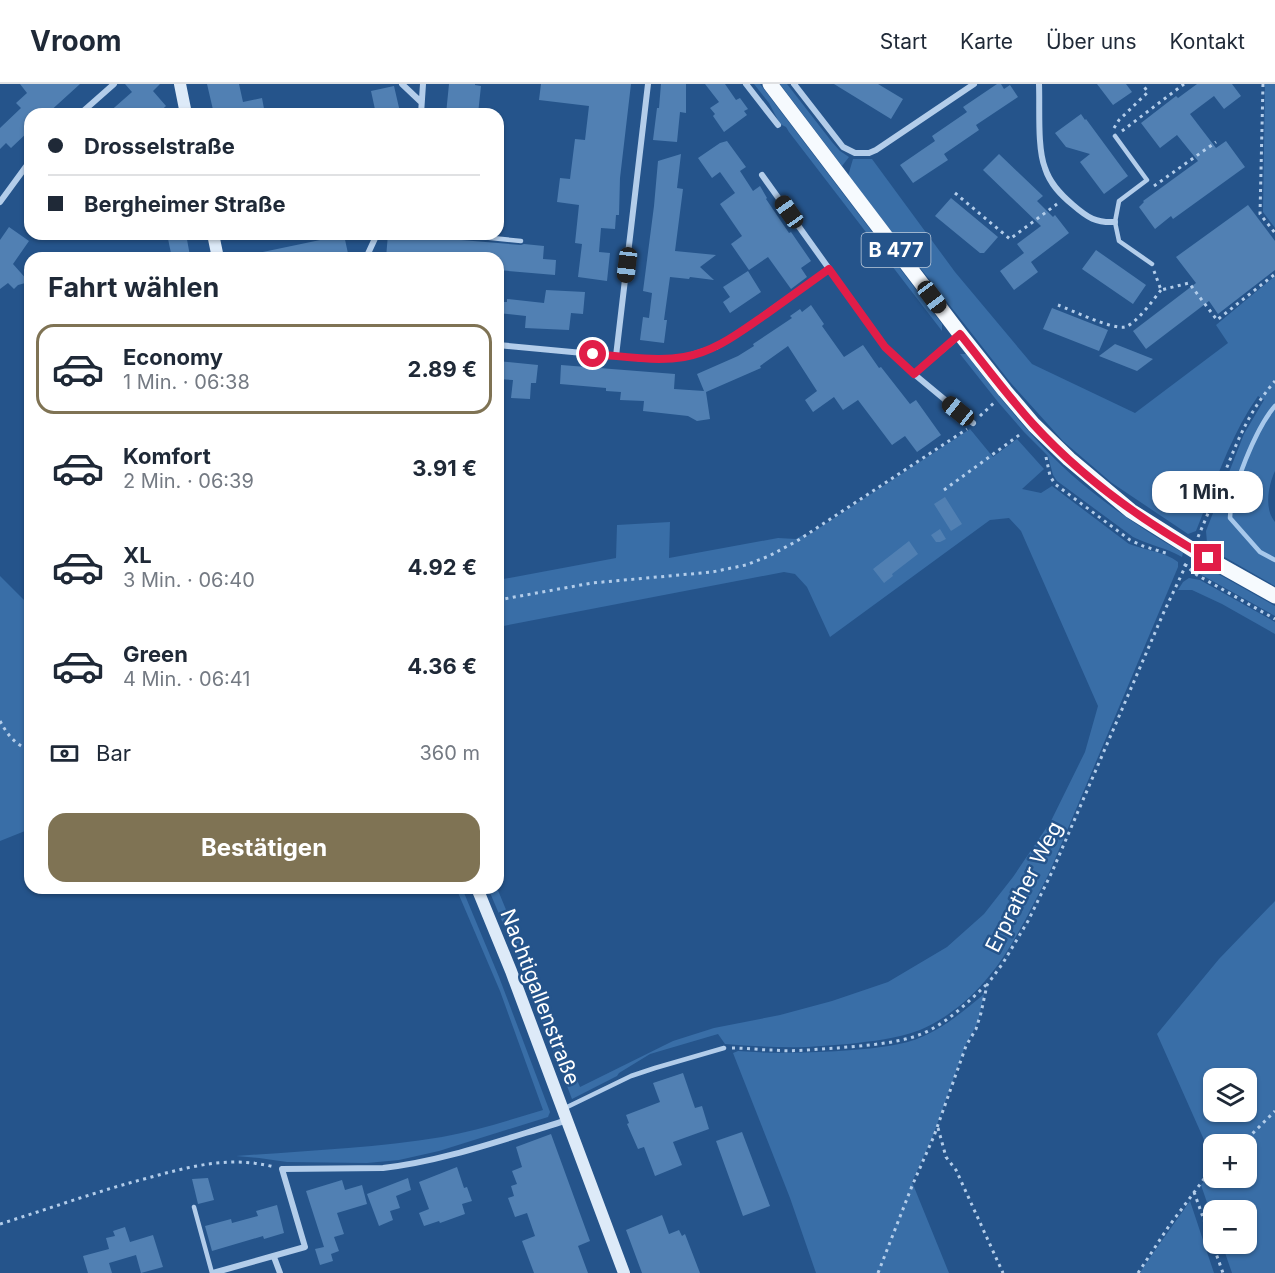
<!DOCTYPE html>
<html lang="de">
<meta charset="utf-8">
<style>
:root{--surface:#fff;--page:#f6f6f7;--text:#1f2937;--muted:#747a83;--line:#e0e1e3;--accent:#7f7354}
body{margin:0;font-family:Inter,sans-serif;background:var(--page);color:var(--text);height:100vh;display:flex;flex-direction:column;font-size:22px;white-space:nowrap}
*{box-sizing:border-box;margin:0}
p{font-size:20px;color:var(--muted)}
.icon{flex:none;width:33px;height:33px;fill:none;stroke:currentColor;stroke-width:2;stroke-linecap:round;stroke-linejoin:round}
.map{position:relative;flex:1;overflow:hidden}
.side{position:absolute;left:24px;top:168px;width:480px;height:642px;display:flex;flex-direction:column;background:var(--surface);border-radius:18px;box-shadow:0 2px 4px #0004}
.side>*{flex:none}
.top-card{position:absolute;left:24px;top:24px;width:480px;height:132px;border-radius:18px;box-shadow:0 2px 4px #0004;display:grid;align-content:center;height:132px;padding:0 24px;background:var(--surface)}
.fabs{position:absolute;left:1203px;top:984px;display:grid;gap:12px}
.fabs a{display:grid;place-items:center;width:54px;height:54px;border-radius:12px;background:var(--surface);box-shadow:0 2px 4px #0004;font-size:30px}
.end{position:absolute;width:27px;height:27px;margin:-14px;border:8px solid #e11d48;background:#fff;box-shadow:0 0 0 3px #fff}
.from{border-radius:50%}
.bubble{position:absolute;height:42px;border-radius:18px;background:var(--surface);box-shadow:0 2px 4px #0004;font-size:20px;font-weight:700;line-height:42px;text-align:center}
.car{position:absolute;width:18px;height:36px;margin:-18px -9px;border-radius:8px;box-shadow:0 0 4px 2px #0007;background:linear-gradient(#222 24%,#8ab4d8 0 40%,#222 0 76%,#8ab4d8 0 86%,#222 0)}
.top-card b{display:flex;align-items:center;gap:21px;height:57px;font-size:22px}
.top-card b+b{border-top:2px solid var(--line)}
.top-card i{width:15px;height:15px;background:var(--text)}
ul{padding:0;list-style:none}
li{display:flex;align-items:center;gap:18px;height:90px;margin:0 12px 9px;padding:0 12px;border:3px solid transparent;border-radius:18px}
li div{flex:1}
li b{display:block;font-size:22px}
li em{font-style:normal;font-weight:700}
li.current{border-color:var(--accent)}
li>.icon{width:54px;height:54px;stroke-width:1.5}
h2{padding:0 24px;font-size:27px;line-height:72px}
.pay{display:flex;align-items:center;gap:15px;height:66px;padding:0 24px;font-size:22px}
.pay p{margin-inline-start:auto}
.button{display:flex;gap:12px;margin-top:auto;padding:12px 24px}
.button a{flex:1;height:69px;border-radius:18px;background:var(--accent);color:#fff;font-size:24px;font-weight:700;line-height:69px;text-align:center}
header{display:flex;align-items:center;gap:36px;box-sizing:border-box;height:84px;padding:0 30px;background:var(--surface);border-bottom:2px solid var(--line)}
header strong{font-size:28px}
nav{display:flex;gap:33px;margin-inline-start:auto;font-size:21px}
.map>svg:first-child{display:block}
.green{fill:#396ea7;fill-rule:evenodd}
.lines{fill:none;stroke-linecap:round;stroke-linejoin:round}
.stream{stroke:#a7c8eb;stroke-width:4.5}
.building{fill:#5180b3}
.path{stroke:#b3cdea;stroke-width:3;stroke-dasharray:3 4.5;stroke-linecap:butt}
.service{stroke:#b3cdea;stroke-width:4.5}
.minor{stroke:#b3cdea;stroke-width:6}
.secondary{stroke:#ddeaf8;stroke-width:12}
.primary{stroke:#f6fafe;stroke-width:15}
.route{stroke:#e11d48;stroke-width:8}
.labels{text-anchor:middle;stroke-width:5;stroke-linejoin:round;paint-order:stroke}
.shield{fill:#25548b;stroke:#beccdc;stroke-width:1.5}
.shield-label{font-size:20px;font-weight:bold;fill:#fff}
.street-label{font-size:21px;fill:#fff;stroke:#25548b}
</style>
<header>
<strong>Vroom</strong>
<nav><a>Start</a><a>Karte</a><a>Über uns</a><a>Kontakt</a></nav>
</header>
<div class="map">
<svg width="1275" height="1189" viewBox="0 0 1275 1189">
<rect width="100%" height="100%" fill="#25548b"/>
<path class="green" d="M 754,0 L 760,0 L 942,240 L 942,247 L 789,48 L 786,43 L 780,40 L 769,19 Z
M 780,0 L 787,0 L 832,58 L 840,67 L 849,73 L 842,82 Z
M 1265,0 L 1275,0 L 1275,144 L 1263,128 Z
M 853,75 L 872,75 L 955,188 L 1032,280 L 1135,329 L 1228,259 L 1216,241 L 1275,192 L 1275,387 C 1268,402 1264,425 1275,438 L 1275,502 L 1214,467 L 1207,459 L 1206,447 L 1244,350 L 1264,316 L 1258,312 C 1230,352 1214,402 1196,447 L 1188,450 L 1112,399 L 1063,357 L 1010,298 L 848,92 Z
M 960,270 L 966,270 C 1001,315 1036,361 1080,398 C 1112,425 1147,448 1183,469 L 1182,473 C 1167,464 1149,461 1133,453 L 1057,397 L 1053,391 L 1048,372 L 1024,348 L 998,318 Z
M 970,345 L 993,373 L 1017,355 L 1044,385 L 1022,405 L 1041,409 L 1052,402 L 1129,460 C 1145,466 1165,468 1178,478 L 1178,483 L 1050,787 C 1032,823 1012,866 985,897 C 968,917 944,936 920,946 C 897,955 872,957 848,960 C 835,961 821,962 807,963 C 780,964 752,962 725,960 L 718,950 L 650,970 L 619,989 L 617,992 L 572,1015 L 522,884 L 488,804 L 497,804 L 580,1003 L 673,957 L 714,944 L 780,931 L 832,917 L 888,898 L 947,863 L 984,830 L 1013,793 L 1051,737 L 1085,668 L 1098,622 L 1021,447 L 1009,434 L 990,436 L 830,553 L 807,503 L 795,490 L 784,488 L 498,543 L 498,496 L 616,474 L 617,441 L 670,438 L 669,474 L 778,454 L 796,455 L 803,451 L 804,454 Z
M 1204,482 L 1275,522 L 1275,532 L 1200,490 L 1198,486 Z
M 0,492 L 30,522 L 30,745 L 0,757 Z
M 1189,494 L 1200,496 L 1275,538 L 1275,550 L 1222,520 L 1192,506 L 1178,506 L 1183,498 Z
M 456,804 L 462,804 L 499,893 L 550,1028 L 548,1033 L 439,1067 L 399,1076 L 367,1079 L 287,1078 L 259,1074 L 236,1072 C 304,1067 374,1064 442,1053 C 476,1047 510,1036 543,1026 L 500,907 Z
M 1275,817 L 1275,1189 L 1232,1189 L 1222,1160 L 1246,1160 L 1246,1126 L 1214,1126 L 1213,1136 L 1201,1101 L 1206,1095 L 1204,1093 L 1209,1067 L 1157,950 L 1219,875 ZM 1214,994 L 1246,994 L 1246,1028 L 1214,1028 ZM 1214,1060 L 1246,1060 L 1246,1094 L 1214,1094 Z
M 984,910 L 978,938 L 965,962 L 933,1052 L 912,1098 L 949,1189 L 816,1189 L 790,1114 L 733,969 L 738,967 C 776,970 814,969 852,966 C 876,964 902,962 924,952 C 946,942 965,926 984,910 Z
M 1190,1117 L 1214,1189 L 1140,1189 L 1144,1182 Z"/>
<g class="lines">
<path class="stream" d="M 1275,322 C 1256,344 1231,405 1230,434 L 1260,468 L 1275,476"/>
</g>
<path class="building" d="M 20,0 L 80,0 L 47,30 L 30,30 L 30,46 L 11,64 L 6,59 L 0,65 L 0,44 L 21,24 L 16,19 L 27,9 Z
M 125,0 L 160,0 L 153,7 L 166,22 L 157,30 L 107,30 L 132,8 Z
M 207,0 L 239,0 L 243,18 L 262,14 L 265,30 L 214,30 Z
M 449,0 L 475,0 L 475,1 L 481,2 L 478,30 L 446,30 Z
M 541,0 L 631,0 L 620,94 L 619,131 L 616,131 L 615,145 L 601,144 L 599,168 L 610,169 L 607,197 L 578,193 L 582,160 L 575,159 L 579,121 L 557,118 L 560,94 L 570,95 L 575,55 L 585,56 L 589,22 L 539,16 Z
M 661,0 L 686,0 L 686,29 L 680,28 L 677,58 L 653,56 L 657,24 L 659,24 Z
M 705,0 L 725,0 L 736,16 L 740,14 L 748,25 L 744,27 L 747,31 L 724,48 L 713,32 L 715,30 L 710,24 L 719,18 Z
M 834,0 L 878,0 L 903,15 L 891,35 Z
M 997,0 L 1001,0 L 1004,5 L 1010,1 L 1018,13 L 976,41 L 979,46 L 944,70 L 948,76 L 913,99 L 900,81 L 935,57 L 932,52 L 967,28 L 963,23 Z
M 1097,0 L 1126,0 L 1132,8 L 1113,21 Z
M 1197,0 L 1232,0 L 1241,12 L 1224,25 L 1214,12 L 1190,30 L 1216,64 L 1226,57 L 1245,83 L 1173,135 L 1171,132 L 1155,145 L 1139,123 L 1144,118 L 1143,117 L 1198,77 L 1177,51 L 1160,64 L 1141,39 L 1176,12 L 1178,14 Z
M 394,2 L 400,28 L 393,30 L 376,30 L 371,7 Z
M 1081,30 L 1085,36 L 1086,35 L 1128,92 L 1104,110 L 1080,78 L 1090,70 L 1066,63 L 1055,49 Z
M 727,57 L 746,83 L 740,87 L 753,107 L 760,102 L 767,114 L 766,115 L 789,149 L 791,148 L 811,177 L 801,184 L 807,193 L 791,205 L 768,173 L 749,186 L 731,160 L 742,152 L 720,120 L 735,109 L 720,88 L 712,94 L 698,74 L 720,59 Z
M 681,70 L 677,104 L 683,105 L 675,167 L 716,171 L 700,183 L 714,196 L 690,193 L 689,195 L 670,193 L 664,236 L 667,236 L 664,259 L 640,256 L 643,233 L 649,234 L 652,209 L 643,207 L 654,122 L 658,77 Z
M 999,70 L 1043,112 L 1037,117 L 1053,133 L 1055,131 L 1069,149 L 1031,178 L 1038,188 L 1014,206 L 1000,187 L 1024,169 L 1017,160 L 1041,142 L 983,86 Z
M 951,114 L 998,153 L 984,169 L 980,169 L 935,132 Z
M 1248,121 L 1275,157 L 1275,186 L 1218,230 L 1209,217 L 1146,265 L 1133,247 L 1196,199 L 1176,173 Z
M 9,143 L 29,157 L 13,180 L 29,198 L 18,201 L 14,205 L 8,199 L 0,205 L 0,156 Z
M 167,150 L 186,150 L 190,172 L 172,174 Z
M 388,150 L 521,161 L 524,160 L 544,162 L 543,175 L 556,176 L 555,191 L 498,186 L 498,174 L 386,174 Z
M 344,151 L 349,174 L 259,174 L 258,169 Z
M 1096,166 L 1146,201 L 1133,220 L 1082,185 Z
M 748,187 L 761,208 L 730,229 L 723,218 L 730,213 L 723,203 Z
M 546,206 L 585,208 L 583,230 L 571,229 L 569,246 L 525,244 L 526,232 L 498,229 L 498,218 L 507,218 L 507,215 L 544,219 Z
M 811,221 L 824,240 L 822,242 L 844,273 L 863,261 L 879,284 L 881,283 L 910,320 L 916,316 L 941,351 L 917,368 L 905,352 L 892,361 L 858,316 L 843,326 L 834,313 L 813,328 L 805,316 L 817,307 L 788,262 L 760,282 L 761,284 L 706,308 L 710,335 L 697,337 L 688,332 L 643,327 L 644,317 L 620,316 L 621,308 L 606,307 L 606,304 L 560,300 L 561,281 L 675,290 L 674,305 L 704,307 L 697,290 L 738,272 L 754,262 L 753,260 L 792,234 L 790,232 L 800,225 L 802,228 Z
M 1052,224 L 1108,246 L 1099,267 L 1043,245 Z
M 1115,260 L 1153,275 L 1137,287 L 1099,272 Z
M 498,277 L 538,281 L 536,299 L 531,299 L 530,315 L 511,314 L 513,296 L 498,295 Z
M 945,413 L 962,440 L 951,447 L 934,420 Z
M 940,445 L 946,455 L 940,458 L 936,458 L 931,451 Z
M 909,457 L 918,470 L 892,490 L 893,492 L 884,499 L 873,485 Z
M 683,989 L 695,1024 L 702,1022 L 709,1045 L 673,1058 L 682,1081 L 655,1092 L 644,1063 L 638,1065 L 627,1040 L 629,1039 L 626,1031 L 660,1018 L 653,999 Z
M 742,1048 L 770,1122 L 743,1132 L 716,1057 Z
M 551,1050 L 590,1157 L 578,1162 L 588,1189 L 534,1189 L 522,1157 L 535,1152 L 527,1129 L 515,1133 L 508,1114 L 514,1112 L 511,1102 L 517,1100 L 512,1087 L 522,1083 L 516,1063 Z
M 457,1083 L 464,1104 L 467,1103 L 472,1117 L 462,1120 L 465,1130 L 440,1139 L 439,1137 L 424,1142 L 419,1129 L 429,1125 L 419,1098 Z
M 208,1094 L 214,1116 L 198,1120 L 192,1095 Z
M 408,1094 L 411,1106 L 396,1112 L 400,1124 L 390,1127 L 393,1136 L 379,1142 L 367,1110 Z
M 342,1096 L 345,1106 L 362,1101 L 367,1120 L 337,1129 L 344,1150 L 334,1153 L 339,1167 L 331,1170 L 333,1177 L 320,1181 L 315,1165 L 324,1163 L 306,1107 Z
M 277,1121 L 284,1149 L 264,1155 L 263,1152 L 212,1167 L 205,1142 L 231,1135 L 232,1139 L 258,1132 L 256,1127 Z
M 662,1131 L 669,1150 L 679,1146 L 682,1152 L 685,1150 L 700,1189 L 642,1189 L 626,1146 Z
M 125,1143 L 130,1158 L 153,1151 L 163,1183 L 141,1189 L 136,1171 L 109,1179 L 112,1189 L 88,1189 L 83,1172 L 109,1165 L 106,1154 L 115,1152 L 113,1147 Z"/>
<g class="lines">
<path class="path" d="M 1263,0 L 1260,130 L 1275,149
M 1114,44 L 1119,36 L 1148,8 L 1142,0
M 1122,47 L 1184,0
M 1154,102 L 1216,58
M 955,109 L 1010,155 L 1057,120
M 1154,187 L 1161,206 L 1189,199 L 1217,236 L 1275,190
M 1058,221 C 1071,226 1113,246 1125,243 C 1137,239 1153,216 1161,206
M 980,332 L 995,318
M 1046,373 L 1050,392 L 1055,400 L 1130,456 L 1143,462 L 1169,470
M 944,406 L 1022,349
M 1198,453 C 1207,432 1216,410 1225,388 C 1239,353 1250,326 1275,297
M 1184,480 L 1197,491 L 1275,535
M 498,516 L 592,499 L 712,488 L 746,481 L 769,472 L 797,457 L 967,345
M 0,637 C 7,650 15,661 30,666
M 732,964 C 746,964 760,966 773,966 C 795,968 817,965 838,964 C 866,961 898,960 924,949 C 948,938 967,919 986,901
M 938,1044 L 946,1073 L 956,1086 L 1003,1189
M 1242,1060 L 1275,1027
M 1194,1108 L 1223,1189
M 0,1140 C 48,1125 95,1108 144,1095 C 188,1083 229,1071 274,1083
M 878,1189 L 912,1102 L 934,1052 L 966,962 L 976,945 L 981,929 L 987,901 L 1003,879 L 1028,837 L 1052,788 L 1163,530 L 1187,479
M 1138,1189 L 1169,1142 L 1204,1095 L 1214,1086"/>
<path class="service" d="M 1115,52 L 1147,96 L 1119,117 L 1115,138 L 1119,157 L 1152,180
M 452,150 L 521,157
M 563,1025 L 631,992 L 655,984 L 724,964
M 194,1123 L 212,1189"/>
<path class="minor" d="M 402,0 L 421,18
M 746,0 L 778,41
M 794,0 L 843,63 L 855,69 L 869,69 L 876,66 L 974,0
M 1039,0 C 1040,23 1037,64 1045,84 C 1050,100 1061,111 1073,121 C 1088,134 1096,139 1115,138
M 80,30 L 114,0
M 421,30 L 423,0
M 762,91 L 885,263 L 914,290 L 973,339
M 0,118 L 30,77
M 366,174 L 377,150
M 498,261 L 647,275 L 667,275 L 685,273 L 716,263 L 742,247 L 829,185
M 616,272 L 648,0
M 914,290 L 960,251
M 274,1173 L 280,1189
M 213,1189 L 305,1163 L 282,1085 L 383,1084 C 445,1077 507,1054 568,1036"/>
<path class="secondary" d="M 180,0 L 186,30
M 213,150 L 218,174
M 477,804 L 511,887 L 624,1189"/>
<path class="primary" d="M 770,0 L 960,250 L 1005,307 L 1034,341 L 1069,375 L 1131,427 L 1193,466 L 1275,512"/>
</g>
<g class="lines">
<path class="route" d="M 593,270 C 623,272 655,278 684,273 C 715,268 740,248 765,231 C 786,216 808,200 829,185 L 885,263 L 914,290 L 960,250 C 984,280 1007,311 1033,340 C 1083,395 1144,438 1208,474"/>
</g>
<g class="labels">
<rect class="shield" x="861.5" y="149" width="69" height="34" rx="4.5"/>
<g class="shield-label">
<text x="896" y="173">B 477</text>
</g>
<g class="street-label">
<text transform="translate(1024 803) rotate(-63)" y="7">Erprather Weg</text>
<text transform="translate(540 913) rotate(69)" y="7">Nachtigallenstraße</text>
</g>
</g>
</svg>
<div class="fabs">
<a><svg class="icon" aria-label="layers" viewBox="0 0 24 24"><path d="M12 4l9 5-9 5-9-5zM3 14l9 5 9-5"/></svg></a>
<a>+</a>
<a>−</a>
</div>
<i class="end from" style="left:593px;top:270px"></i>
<i class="end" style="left:1208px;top:474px"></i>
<div class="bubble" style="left:1152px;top:387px;width:111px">1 Min.</div>
<i class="car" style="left:789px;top:128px;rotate:325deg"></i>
<i class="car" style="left:627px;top:181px;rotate:187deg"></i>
<i class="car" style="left:932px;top:213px;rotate:143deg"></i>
<i class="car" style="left:958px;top:327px;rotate:309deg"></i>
<div class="top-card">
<b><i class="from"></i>Drosselstraße</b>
<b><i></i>Bergheimer Straße</b>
</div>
<section class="side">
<h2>Fahrt wählen</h2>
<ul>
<li class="current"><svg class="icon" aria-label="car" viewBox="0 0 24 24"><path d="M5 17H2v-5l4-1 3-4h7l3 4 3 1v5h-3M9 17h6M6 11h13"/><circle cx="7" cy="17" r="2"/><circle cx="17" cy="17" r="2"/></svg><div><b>Economy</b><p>1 Min. · 06:38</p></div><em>2.89 €</em></li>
<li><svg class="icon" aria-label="car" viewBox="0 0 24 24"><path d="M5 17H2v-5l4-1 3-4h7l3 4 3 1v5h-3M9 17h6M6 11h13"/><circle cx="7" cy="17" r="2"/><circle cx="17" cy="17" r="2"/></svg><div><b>Komfort</b><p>2 Min. · 06:39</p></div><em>3.91 €</em></li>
<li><svg class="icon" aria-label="car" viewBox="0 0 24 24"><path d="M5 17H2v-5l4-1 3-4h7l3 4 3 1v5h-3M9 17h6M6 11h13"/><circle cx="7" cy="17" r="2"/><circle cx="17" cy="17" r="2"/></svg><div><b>XL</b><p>3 Min. · 06:40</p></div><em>4.92 €</em></li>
<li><svg class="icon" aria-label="car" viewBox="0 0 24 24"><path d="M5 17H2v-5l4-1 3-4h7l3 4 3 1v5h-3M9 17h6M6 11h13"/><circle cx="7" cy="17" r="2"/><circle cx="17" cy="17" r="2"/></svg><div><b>Green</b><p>4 Min. · 06:41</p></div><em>4.36 €</em></li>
</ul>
<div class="pay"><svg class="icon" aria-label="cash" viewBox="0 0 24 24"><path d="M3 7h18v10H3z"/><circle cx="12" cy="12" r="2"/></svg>Bar<p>360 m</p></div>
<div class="button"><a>Bestätigen</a></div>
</section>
</div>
